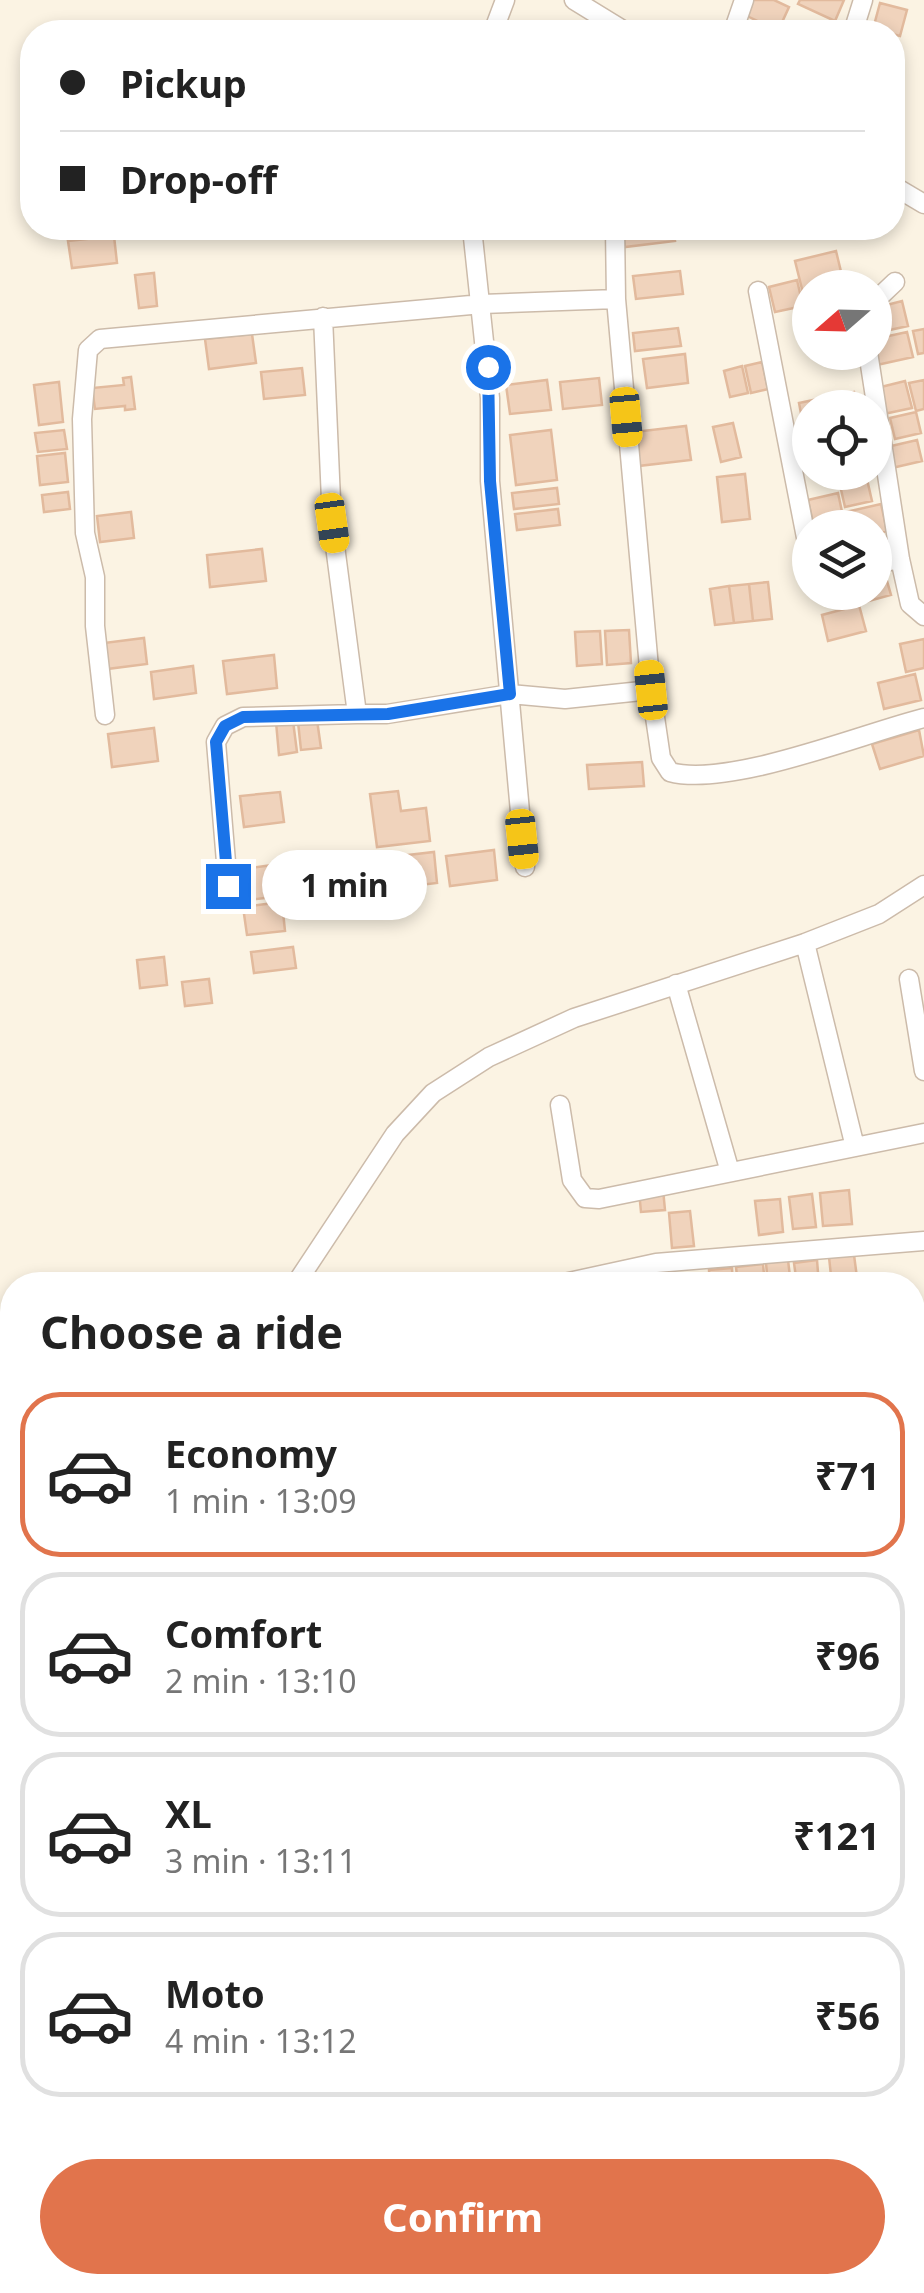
<!DOCTYPE html>
<meta charset="utf-8">
<style>
:root{--surface:#fff;--page:#f6f6f6;--text:#222;--muted:#767676;--line:#e0e0e0;--accent:#e1744c}
body{margin:0;font-family:"Noto Sans",sans-serif;background:var(--page);color:var(--text);height:100vh;display:flex;flex-direction:column;font-size:38px;white-space:nowrap}
*{box-sizing:border-box;margin:0}
p{font-size:32px;color:var(--muted)}
.icon{flex:none;width:55px;height:55px;fill:none;stroke:currentColor;stroke-width:2;stroke-linecap:round;stroke-linejoin:round}
.map{position:relative;flex:1;overflow:hidden}
.sheet{position:absolute;left:0px;top:1272px;width:925px;height:1022px;display:flex;flex-direction:column;background:var(--surface);border-radius:40px 40px 0 0;box-shadow:0 5px 15px #0003}
.sheet>*{flex:none}
.top-card{position:absolute;left:20px;top:20px;width:885px;height:220px;border-radius:40px;box-shadow:0 5px 15px #0003;display:grid;align-content:center;height:220px;padding:0 40px;background:var(--surface)}
.needle{width:65px;rotate:250deg}
.fabs{position:absolute;left:792px;top:270px;display:grid;gap:20px}
.fabs a{display:grid;place-items:center;width:100px;height:100px;border-radius:50%;background:var(--surface);box-shadow:0 5px 15px #0003;font-size:50px}
.end{position:absolute;width:45px;height:45px;margin:-22px;border:12px solid #1a73e8;background:#fff;box-shadow:0 0 0 5px #fff}
.from{border-radius:50%}
.bubble{position:absolute;height:70px;border-radius:35px;background:var(--surface);box-shadow:0 5px 15px #0003;font-size:32px;font-weight:700;line-height:70px;text-align:center}
.car{position:absolute;width:30px;height:60px;margin:-30px -15px;border-radius:12px;box-shadow:0 0 8px 2px #0007;background:linear-gradient(#f5c518 24%,#345 0 40%,#f5c518 0 76%,#345 0 86%,#f5c518 0)}
.top-card b{display:flex;align-items:center;gap:35px;height:95px;font-size:38px}
.top-card b+b{border-top:2px solid var(--line)}
.top-card i{width:25px;height:25px;background:var(--text)}
ul{padding:0;list-style:none}
li{display:flex;align-items:center;gap:30px;height:165px;margin:0 20px 15px;padding:0 20px;border:5px solid var(--line);border-radius:40px}
li div{flex:1}
li b{display:block;font-size:38px}
li em{font-style:normal;font-weight:700}
li.active{border-color:var(--accent)}
li>.icon{width:90px;height:90px;stroke-width:1.5}
h2{padding:0 40px;font-size:45px;line-height:120px}
.primary-button{display:flex;gap:20px;margin-top:auto;padding:20px 40px}
.primary-button a{flex:1;height:115px;border-radius:60px;background:var(--accent);color:#fff;font-size:40px;font-weight:700;line-height:115px;text-align:center}
.map>svg:first-child{display:block}
.building{fill:#f0d3bc;stroke:#e2ba9d;stroke-width:2.5}
.lines{fill:none;stroke-linecap:round;stroke-linejoin:round}
.lane-casing{stroke:#cba;stroke-width:12}
.street-casing{stroke:#cba;stroke-width:21}
.secondary-casing{stroke:#d1bdaa;stroke-width:26}
.lane{stroke:#fff;stroke-width:9}
.street{stroke:#fff;stroke-width:18}
.secondary{stroke:#fff;stroke-width:22}
.route{stroke:#1a73e8;stroke-width:12}
</style>
<div class="map">
<svg width="924" height="2293" viewBox="0 0 924 2293">
<rect width="100%" height="100%" fill="#fbf3e3"/>
<path class="building" d="M 752,0 L 774,0 L 789,7 L 778,31 L 745,15 Z
M 800,0 L 844,0 L 835,21 L 798,4 Z
M 880,3 L 907,10 L 900,36 L 873,29 Z
M 622,228 L 673,228 L 675,241 L 625,247 Z
M 114,236 L 117,263 L 72,268 L 68,241 Z
M 836,251 L 844,284 L 810,288 L 810,292 L 803,293 L 795,261 Z
M 680,271 L 683,294 L 636,299 L 633,276 Z
M 154,273 L 157,306 L 139,308 L 135,275 Z
M 797,280 L 803,306 L 775,312 L 769,287 Z
M 902,301 L 908,326 L 876,333 L 875,308 Z
M 678,328 L 681,346 L 635,351 L 633,333 Z
M 924,329 L 924,353 L 918,354 L 913,331 Z
M 907,332 L 913,357 L 877,365 L 875,339 Z
M 252,334 L 256,363 L 209,369 L 205,339 Z
M 685,354 L 688,383 L 647,388 L 643,359 Z
M 762,362 L 768,389 L 751,393 L 745,366 Z
M 742,366 L 748,393 L 730,397 L 724,371 Z
M 302,368 L 305,395 L 264,399 L 261,372 Z
M 131,377 L 135,409 L 125,410 L 125,406 L 95,409 L 92,388 L 124,385 L 123,378 Z
M 599,378 L 602,405 L 563,409 L 560,382 Z
M 547,380 L 551,410 L 510,414 L 506,385 Z
M 924,380 L 924,409 L 916,411 L 909,383 Z
M 905,381 L 912,408 L 879,415 L 873,389 Z
M 59,382 L 63,422 L 39,425 L 34,385 Z
M 854,392 L 858,408 L 825,408 L 823,399 Z
M 818,399 L 820,408 L 810,408 L 810,427 L 804,429 L 799,403 Z
M 916,412 L 921,433 L 895,439 L 890,418 Z
M 733,423 L 741,457 L 721,462 L 713,427 Z
M 686,426 L 691,460 L 638,466 L 634,432 Z
M 64,430 L 67,449 L 38,452 L 35,433 Z
M 551,430 L 557,480 L 516,485 L 510,435 Z
M 917,440 L 922,461 L 892,468 L 887,447 Z
M 65,453 L 68,482 L 40,485 L 37,456 Z
M 745,474 L 750,519 L 722,522 L 717,477 Z
M 866,475 L 872,501 L 845,507 L 839,481 Z
M 557,488 L 559,504 L 514,509 L 512,493 Z
M 68,492 L 70,509 L 44,512 L 42,495 Z
M 838,493 L 844,521 L 814,527 L 808,500 Z
M 881,504 L 887,531 L 875,534 L 875,528 L 850,528 L 846,512 Z
M 558,509 L 560,525 L 517,530 L 515,514 Z
M 131,512 L 134,538 L 100,542 L 97,516 Z
M 262,549 L 266,581 L 210,587 L 207,555 Z
M 883,567 L 891,595 L 858,604 L 855,592 L 875,592 L 875,569 Z
M 768,582 L 772,619 L 753,621 L 749,584 Z
M 749,584 L 753,621 L 734,623 L 729,586 Z
M 729,586 L 734,623 L 715,625 L 710,589 Z
M 859,605 L 866,631 L 828,641 L 822,615 Z
M 629,630 L 631,663 L 607,665 L 605,631 Z
M 600,631 L 602,664 L 577,666 L 575,632 Z
M 144,638 L 147,664 L 107,669 L 104,643 Z
M 924,639 L 924,668 L 906,672 L 900,644 Z
M 274,655 L 277,688 L 227,694 L 223,661 Z
M 193,666 L 196,693 L 154,699 L 151,672 Z
M 915,674 L 921,700 L 884,709 L 878,683 Z
M 317,720 L 321,748 L 301,750 L 298,722 Z
M 293,721 L 297,752 L 279,755 L 276,722 Z
M 154,728 L 158,761 L 112,767 L 108,734 Z
M 919,730 L 924,756 L 880,769 L 872,744 Z
M 642,762 L 644,786 L 589,789 L 587,765 Z
M 398,791 L 401,811 L 426,808 L 430,841 L 377,847 L 370,794 Z
M 280,792 L 284,822 L 244,827 L 240,796 Z
M 494,850 L 497,880 L 450,886 L 446,856 Z
M 434,852 L 437,883 L 377,890 L 373,859 Z
M 280,864 L 284,896 L 238,901 L 235,870 Z
M 282,902 L 285,931 L 247,935 L 243,907 Z
M 293,947 L 296,968 L 254,973 L 251,952 Z
M 164,957 L 167,985 L 140,988 L 137,960 Z
M 209,979 L 212,1003 L 185,1006 L 182,982 Z
M 663,1189 L 665,1210 L 641,1212 L 639,1191 Z
M 849,1190 L 852,1224 L 823,1226 L 820,1193 Z
M 812,1194 L 816,1227 L 793,1229 L 789,1197 Z
M 780,1199 L 783,1232 L 759,1235 L 755,1201 Z
M 690,1211 L 694,1246 L 672,1248 L 669,1213 Z
M 854,1255 L 858,1285 L 832,1285 L 829,1257 Z
M 788,1260 L 791,1285 L 768,1285 L 766,1263 Z
M 817,1260 L 819,1285 L 797,1285 L 794,1263 Z
M 763,1264 L 765,1285 L 738,1285 L 736,1267 Z
M 732,1268 L 733,1285 L 710,1285 L 709,1270 Z
M 652,1272 L 653,1285 L 634,1285 L 632,1274 Z
M 106,2282 L 158,2282 L 157,2292 L 106,2290 Z"/>
<g class="lines">
<defs>
<path id="lane" d="M 0,1671 L 9,1675 L 12,1682"/>
<path id="street" d="M 574,0 L 626,32
M 493,32 L 505,0
M 733,32 L 744,0
M 853,32 L 863,0
M 892,185 L 924,204
M 472,228 L 490,398 L 490,481 L 525,867
M 615,228 L 616,299
M 758,291 L 810,558
M 875,301 L 895,282
M 323,317 L 332,523 L 357,714 L 387,714 L 510,694 L 565,699 L 651,690
M 868,352 L 900,559 L 910,604 L 924,616
M 875,564 L 900,559
M 105,715 L 95,626 L 95,577 L 85,533 L 82,419 L 88,350 L 100,339 L 482,304 L 616,299 L 651,690 L 661,758 L 670,772 C 729,788 861,734 924,718
M 228,886 L 216,742 L 225,726 L 243,717 L 357,714
M 805,943 L 855,1147
M 909,979 L 924,1071
M 676,984 L 730,1172
M 560,1105 L 572,1180 L 585,1198 L 599,1199 L 924,1133
M 295,1285 L 395,1134 L 433,1093 L 489,1057 L 574,1018 L 805,943 L 879,914 L 924,885
M 555,1285 L 656,1263 L 924,1241
M 0,1538 L 12,1534
M 912,1794 L 924,1796
M 0,1800 L 12,1802
M 912,1957 L 924,1957
M 0,2051 L 12,2051
M 912,2074 L 924,2086
M 917,2281 L 924,2158"/>
<path id="secondary" d="M 912,1548 L 924,1517
M 742,2282 L 743,2293"/>
</defs>
<use href="#lane" class="lane-casing"/>
<use href="#street" class="street-casing"/>
<use href="#secondary" class="secondary-casing"/>
<use href="#lane" class="lane"/>
<use href="#street" class="street"/>
<use href="#secondary" class="secondary"/>
</g>
<g class="lines">
<path class="route" d="M 228,886 L 216,742 L 225,726 L 243,717 L 388,714 L 510,694 L 490,481 L 488,367"/>
</g>
</svg>
<div class="fabs">
<a><svg class="needle" viewBox="-14 -14 28 28"><path d="M0-13l5 13h-10z" fill="#e53935"/><path d="M0 13l5-13h-10z" fill="#767676"/></svg></a>
<a><svg class="icon" aria-label="locate" viewBox="0 0 24 24"><circle cx="12" cy="12" r="6"/><path d="M12 2v4M12 18v4M2 12h4M18 12h4"/></svg></a>
<a><svg class="icon" aria-label="layers" viewBox="0 0 24 24"><path d="M12 4l9 5-9 5-9-5zM3 14l9 5 9-5"/></svg></a>
</div>
<i class="end from" style="left:488px;top:367px"></i>
<i class="end" style="left:228px;top:886px"></i>
<div class="bubble" style="left:262px;top:850px;width:165px">1 min</div>
<i class="car" style="left:626px;top:417px;rotate:175deg"></i>
<i class="car" style="left:332px;top:523px;rotate:172deg"></i>
<i class="car" style="left:651px;top:690px;rotate:354deg"></i>
<i class="car" style="left:522px;top:839px;rotate:174deg"></i>
<div class="top-card">
<b><i class="from"></i>Pickup</b>
<b><i></i>Drop-off</b>
</div>
<section class="sheet">
<h2>Choose a ride</h2>
<ul>
<li class="active"><svg class="icon" aria-label="car" viewBox="0 0 24 24"><path d="M5 17H2v-5l4-1 3-4h7l3 4 3 1v5h-3M9 17h6M6 11h13"/><circle cx="7" cy="17" r="2"/><circle cx="17" cy="17" r="2"/></svg><div><b>Economy</b><p>1 min · 13:09</p></div><em>₹71</em></li>
<li><svg class="icon" aria-label="car" viewBox="0 0 24 24"><path d="M5 17H2v-5l4-1 3-4h7l3 4 3 1v5h-3M9 17h6M6 11h13"/><circle cx="7" cy="17" r="2"/><circle cx="17" cy="17" r="2"/></svg><div><b>Comfort</b><p>2 min · 13:10</p></div><em>₹96</em></li>
<li><svg class="icon" aria-label="car" viewBox="0 0 24 24"><path d="M5 17H2v-5l4-1 3-4h7l3 4 3 1v5h-3M9 17h6M6 11h13"/><circle cx="7" cy="17" r="2"/><circle cx="17" cy="17" r="2"/></svg><div><b>XL</b><p>3 min · 13:11</p></div><em>₹121</em></li>
<li><svg class="icon" aria-label="car" viewBox="0 0 24 24"><path d="M5 17H2v-5l4-1 3-4h7l3 4 3 1v5h-3M9 17h6M6 11h13"/><circle cx="7" cy="17" r="2"/><circle cx="17" cy="17" r="2"/></svg><div><b>Moto</b><p>4 min · 13:12</p></div><em>₹56</em></li>
</ul>
<div class="primary-button"><a>Confirm</a></div>
</section>
</div>
